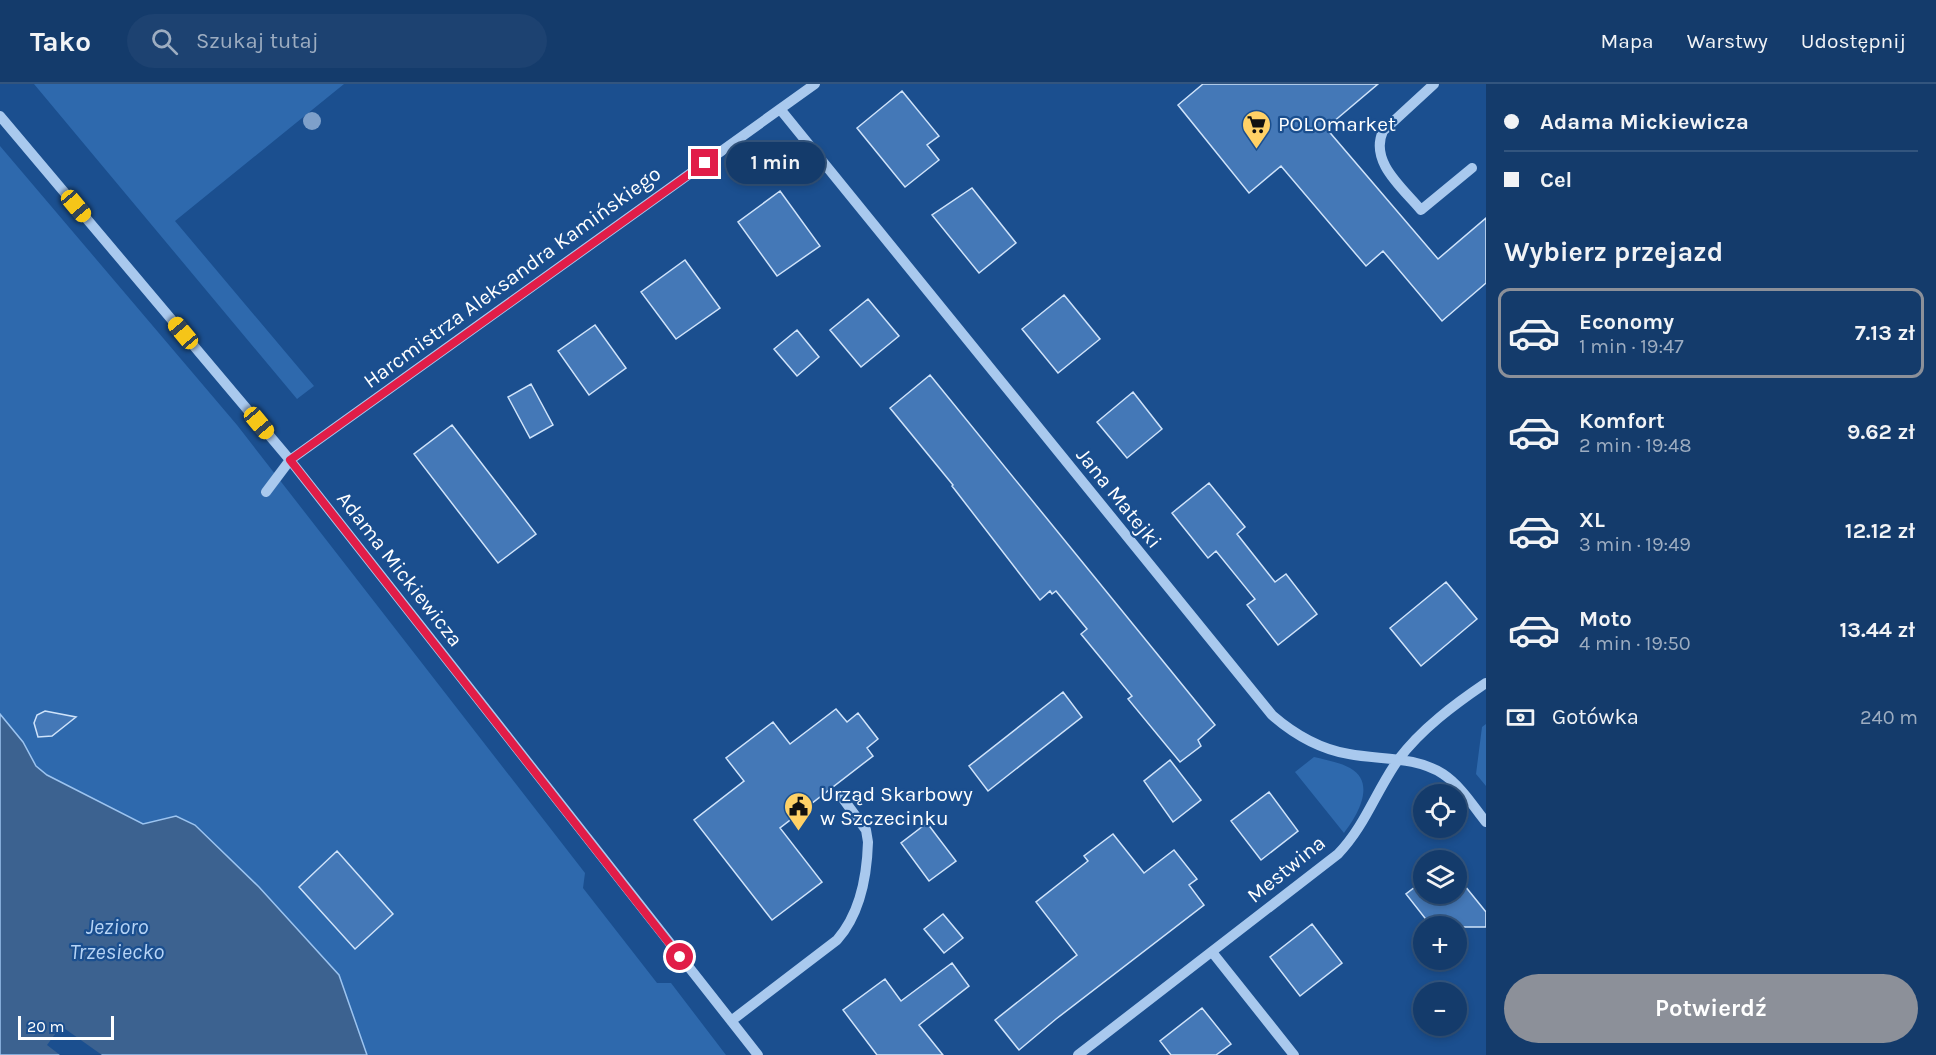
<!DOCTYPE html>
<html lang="pl">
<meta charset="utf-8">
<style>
:root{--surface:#143b6b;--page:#1d4271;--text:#f1f3f6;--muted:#9dadc1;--line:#33557e;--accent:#8c9099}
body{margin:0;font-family:Karla,sans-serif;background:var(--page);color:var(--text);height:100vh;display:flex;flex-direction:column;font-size:22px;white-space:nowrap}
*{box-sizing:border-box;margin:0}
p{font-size:20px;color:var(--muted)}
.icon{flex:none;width:33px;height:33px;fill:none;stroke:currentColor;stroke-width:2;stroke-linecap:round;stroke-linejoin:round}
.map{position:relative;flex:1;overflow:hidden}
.sheet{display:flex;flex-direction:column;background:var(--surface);width:450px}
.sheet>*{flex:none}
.banner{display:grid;align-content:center;height:132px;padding:0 18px;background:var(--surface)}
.tools{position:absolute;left:1413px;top:700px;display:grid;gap:12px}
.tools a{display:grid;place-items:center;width:54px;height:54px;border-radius:50%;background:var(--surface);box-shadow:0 3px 9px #0003,0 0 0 2px var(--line);font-size:30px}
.scale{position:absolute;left:18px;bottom:15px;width:96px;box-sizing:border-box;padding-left:6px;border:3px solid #fff;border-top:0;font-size:16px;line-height:21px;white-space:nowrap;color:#fff;-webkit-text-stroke:4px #1b4f8f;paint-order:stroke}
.end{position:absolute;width:27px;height:27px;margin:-14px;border:8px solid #e11d48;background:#fff;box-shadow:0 0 0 3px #fff}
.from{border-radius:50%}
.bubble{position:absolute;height:42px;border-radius:21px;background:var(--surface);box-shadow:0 3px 9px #0003,0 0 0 2px var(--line);font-size:20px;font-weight:700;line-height:42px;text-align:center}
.car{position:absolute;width:18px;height:36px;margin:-18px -9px;border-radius:8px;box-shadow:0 0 4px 2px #0007;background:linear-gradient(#f5c518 24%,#345 0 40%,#f5c518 0 76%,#345 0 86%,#f5c518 0)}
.banner b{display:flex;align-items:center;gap:21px;height:57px;font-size:22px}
.banner b+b{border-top:2px solid var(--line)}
.banner i{width:15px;height:15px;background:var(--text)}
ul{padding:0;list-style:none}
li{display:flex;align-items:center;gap:18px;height:90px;margin:0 12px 9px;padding:0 6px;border:3px solid transparent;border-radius:12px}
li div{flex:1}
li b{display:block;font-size:22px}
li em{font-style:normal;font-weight:700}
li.selected{border-color:var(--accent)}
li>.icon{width:54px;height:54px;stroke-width:1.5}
h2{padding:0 18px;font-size:27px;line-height:72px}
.pay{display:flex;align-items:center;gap:15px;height:66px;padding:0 18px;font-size:22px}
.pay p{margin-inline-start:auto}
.primary-button{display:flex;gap:12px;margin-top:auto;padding:12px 18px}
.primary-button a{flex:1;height:69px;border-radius:36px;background:var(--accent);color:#fff;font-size:24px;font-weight:700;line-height:69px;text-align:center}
header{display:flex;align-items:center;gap:36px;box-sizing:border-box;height:84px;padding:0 30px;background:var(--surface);border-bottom:2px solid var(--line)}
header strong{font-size:28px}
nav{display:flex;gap:33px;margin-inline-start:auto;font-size:21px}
.search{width:420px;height:54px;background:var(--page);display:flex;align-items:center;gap:15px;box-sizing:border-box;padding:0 21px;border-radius:33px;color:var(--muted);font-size:22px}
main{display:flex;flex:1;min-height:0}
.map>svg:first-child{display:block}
.green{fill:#2e69ad}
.water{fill:#3c6290;stroke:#9cc4f0;stroke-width:1.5}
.pier{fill:#1b4f8f}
.building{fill:#4478b7;stroke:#cfe3fa;stroke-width:1.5}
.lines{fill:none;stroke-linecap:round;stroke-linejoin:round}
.minor{stroke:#a9c9ee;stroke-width:10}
.tree{fill:#7ea0ca}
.route{stroke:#e11d48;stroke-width:8}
.labels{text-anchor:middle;stroke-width:4.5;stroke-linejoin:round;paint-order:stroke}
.poi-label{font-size:21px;fill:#fff;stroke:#1b4f8f;text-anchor:start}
.street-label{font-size:21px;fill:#fff;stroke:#1b4f8f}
.water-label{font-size:22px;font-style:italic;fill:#b5d3f5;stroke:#1b4f8f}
</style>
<header>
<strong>Tako</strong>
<div class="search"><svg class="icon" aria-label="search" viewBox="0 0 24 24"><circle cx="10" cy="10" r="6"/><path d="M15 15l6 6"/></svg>Szukaj tutaj</div>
<nav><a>Mapa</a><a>Warstwy</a><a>Udostępnij</a></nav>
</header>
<main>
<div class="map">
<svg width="1486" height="971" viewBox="0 0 1486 971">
<rect width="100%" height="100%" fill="#1b4f8f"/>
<path class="green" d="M 34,0 L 344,0 L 175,137 L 314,302 L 297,315 Z
M 0,62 L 237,341 L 585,789 L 583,804 L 657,899 L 671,899 L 726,971 L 367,971 L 339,891 L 259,803 L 195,741 L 176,732 L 143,740 L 47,691 L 36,682 L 23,658 L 0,630 Z
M 1486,640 L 1486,702 L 1476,690 L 1482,643 Z
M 1314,673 C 1326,676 1339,678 1350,684 C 1377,699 1357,732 1344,749 L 1295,688 Z"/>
<path class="water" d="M 0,630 L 23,658 L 36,682 L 47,691 L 143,740 L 176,732 L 195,741 L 259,803 L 339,891 L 367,971 L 0,971 Z"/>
<path class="pier" d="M 61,942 L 102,971 L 60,971 L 47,961 Z"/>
<path class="building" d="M 1203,0 L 1378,0 L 1326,44 L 1438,175 L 1486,134 L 1486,199 L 1442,237 L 1383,167 L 1366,182 L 1281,82 L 1249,109 L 1178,21 Z
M 902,7 L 939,52 L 927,61 L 939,76 L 905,103 L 857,44 Z
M 972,104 L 1016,159 L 979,189 L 932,131 Z
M 780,107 L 820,162 L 777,192 L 738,138 Z
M 685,176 L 720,224 L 676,255 L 641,208 Z
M 1064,211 L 1100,255 L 1058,289 L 1022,245 Z
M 868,215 L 899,252 L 861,283 L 830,246 Z
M 595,241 L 626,284 L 589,311 L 558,267 Z
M 797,246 L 819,273 L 797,292 L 774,265 Z
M 930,291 L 1215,641 L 1198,656 L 1201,662 L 1180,678 L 1128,615 L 1132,612 L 1081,550 L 1087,545 L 1056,507 L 1052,510 L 1050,507 L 1040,516 L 952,402 L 953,401 L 890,324 Z
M 531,300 L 553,341 L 530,354 L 508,313 Z
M 1133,308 L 1162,345 L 1127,374 L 1097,338 Z
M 452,341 L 536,450 L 498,479 L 414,370 Z
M 1209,399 L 1245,443 L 1237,450 L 1275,498 L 1286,490 L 1317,530 L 1278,561 L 1247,521 L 1255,515 L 1216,467 L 1208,474 L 1172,429 Z
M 1446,498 L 1477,535 L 1421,582 L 1390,544 Z
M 1063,608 L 1082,633 L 988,707 L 969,682 Z
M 836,625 L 847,638 L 858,629 L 878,655 L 867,664 L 873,672 L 780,744 L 822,798 L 772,836 L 694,736 L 744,697 L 726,674 L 773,638 L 790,660 Z
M 45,627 L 76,633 L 52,652 L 38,653 L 34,639 L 37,631 Z
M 1170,676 L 1201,716 L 1173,738 L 1144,697 Z
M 1269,708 L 1298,747 L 1261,776 L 1231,737 Z
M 927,739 L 956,777 L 929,797 L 901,759 Z
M 1113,750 L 1144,789 L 1174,766 L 1197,795 L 1189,801 L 1204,821 L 1056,935 L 1019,966 L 995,936 L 1077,871 L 1036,818 L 1088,777 L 1084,772 Z
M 337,767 L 393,830 L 355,865 L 299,803 Z
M 1456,791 L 1486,828 L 1486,843 L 1432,843 L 1406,810 L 1424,796 L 1424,810 L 1456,810 Z
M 943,830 L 963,854 L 944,869 L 924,845 Z
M 1312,840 L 1342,879 L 1300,912 L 1270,873 Z
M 952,879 L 969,902 L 919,941 L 943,971 L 877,971 L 843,926 L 885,895 L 901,917 Z
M 1202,924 L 1231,960 L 1216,971 L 1171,971 L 1160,957 Z"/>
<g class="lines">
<path class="minor" d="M 1434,0 L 1383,47 C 1369,78 1403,104 1421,126 L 1472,84
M 780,25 L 1272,631 C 1295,651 1319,665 1349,670 C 1380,676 1415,672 1443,690 C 1461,702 1473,722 1486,738
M 0,32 L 290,376 L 758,971
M 266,408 L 290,376 L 815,0
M 1212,868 L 1294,971
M 731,937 L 837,856 C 860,830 867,792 868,758 L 866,746 L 841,712
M 1078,971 L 1338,770 C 1365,742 1376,707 1398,676 C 1421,645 1455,620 1486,599"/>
</g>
<circle class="tree" cx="312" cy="37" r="9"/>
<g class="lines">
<path class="route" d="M 680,873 L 290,376 L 705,79"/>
</g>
<defs>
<symbol id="supermarket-pin" viewBox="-11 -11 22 30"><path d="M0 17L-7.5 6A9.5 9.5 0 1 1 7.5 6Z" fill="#ffd166" stroke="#1b4f8f"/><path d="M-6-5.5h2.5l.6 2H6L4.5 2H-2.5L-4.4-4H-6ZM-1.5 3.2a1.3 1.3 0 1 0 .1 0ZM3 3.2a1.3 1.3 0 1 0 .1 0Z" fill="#111"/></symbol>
<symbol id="civic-pin" viewBox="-11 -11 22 30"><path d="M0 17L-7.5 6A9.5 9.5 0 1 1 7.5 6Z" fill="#ffd166" stroke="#1b4f8f"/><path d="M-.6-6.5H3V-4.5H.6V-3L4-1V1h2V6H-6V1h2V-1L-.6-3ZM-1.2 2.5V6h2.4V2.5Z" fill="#111"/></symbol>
</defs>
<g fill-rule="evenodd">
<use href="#supermarket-pin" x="1240" y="24" width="33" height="45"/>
<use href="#civic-pin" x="782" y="706" width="33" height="45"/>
</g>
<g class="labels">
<g class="poi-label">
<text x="1278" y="47">POLOmarket</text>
<text x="820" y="717">Urząd Skarbowy<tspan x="820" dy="24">w Szczecinku</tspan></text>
</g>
<g class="street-label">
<text transform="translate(512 193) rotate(-36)" y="7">Harcmistrza Aleksandra Kamińskiego</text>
<text transform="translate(1119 414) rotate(51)" y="7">Jana Matejki</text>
<text transform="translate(400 485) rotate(52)" y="7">Adama Mickiewicza</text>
<text transform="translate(1286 785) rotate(-39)" y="7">Mestwina</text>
</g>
<g class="water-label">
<text x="117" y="850">Jezioro<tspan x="117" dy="25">Trzesiecko</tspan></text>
</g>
</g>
</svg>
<div class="tools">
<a><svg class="icon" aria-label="locate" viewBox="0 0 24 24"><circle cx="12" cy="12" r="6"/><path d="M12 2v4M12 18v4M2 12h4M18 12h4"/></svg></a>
<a><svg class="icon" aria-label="layers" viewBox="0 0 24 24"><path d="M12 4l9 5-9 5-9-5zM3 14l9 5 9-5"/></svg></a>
<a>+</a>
<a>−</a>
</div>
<div class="scale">20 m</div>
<i class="end from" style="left:680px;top:873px"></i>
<i class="end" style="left:705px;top:79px"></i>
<div class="bubble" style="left:726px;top:58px;width:99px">1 min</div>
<i class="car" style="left:76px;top:122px;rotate:140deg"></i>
<i class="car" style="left:183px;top:249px;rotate:320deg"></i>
<i class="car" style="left:259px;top:339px;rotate:140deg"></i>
</div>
<section class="sheet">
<div class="banner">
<b><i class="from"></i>Adama Mickiewicza</b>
<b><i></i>Cel</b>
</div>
<h2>Wybierz przejazd</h2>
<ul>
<li class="selected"><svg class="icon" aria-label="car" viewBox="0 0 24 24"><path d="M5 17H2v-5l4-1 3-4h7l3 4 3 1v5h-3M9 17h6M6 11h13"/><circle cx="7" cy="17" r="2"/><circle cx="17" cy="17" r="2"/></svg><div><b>Economy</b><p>1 min · 19:47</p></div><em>7.13 zł</em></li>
<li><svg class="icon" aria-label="car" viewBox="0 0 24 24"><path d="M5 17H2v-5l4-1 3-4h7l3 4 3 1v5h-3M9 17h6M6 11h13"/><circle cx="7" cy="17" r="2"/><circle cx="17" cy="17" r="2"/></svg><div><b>Komfort</b><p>2 min · 19:48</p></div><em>9.62 zł</em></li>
<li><svg class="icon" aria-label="car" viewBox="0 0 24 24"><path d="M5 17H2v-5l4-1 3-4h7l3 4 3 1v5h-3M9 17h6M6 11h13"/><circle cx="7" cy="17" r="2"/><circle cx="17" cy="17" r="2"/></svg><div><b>XL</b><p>3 min · 19:49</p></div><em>12.12 zł</em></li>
<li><svg class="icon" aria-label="car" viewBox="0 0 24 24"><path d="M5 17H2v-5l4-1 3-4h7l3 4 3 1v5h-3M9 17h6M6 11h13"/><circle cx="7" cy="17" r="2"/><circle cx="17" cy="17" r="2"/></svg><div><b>Moto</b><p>4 min · 19:50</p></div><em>13.44 zł</em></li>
</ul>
<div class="pay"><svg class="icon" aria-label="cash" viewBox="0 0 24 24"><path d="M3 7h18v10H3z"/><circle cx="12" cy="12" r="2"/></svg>Gotówka<p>240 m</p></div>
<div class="primary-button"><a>Potwierdź</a></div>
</section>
</main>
